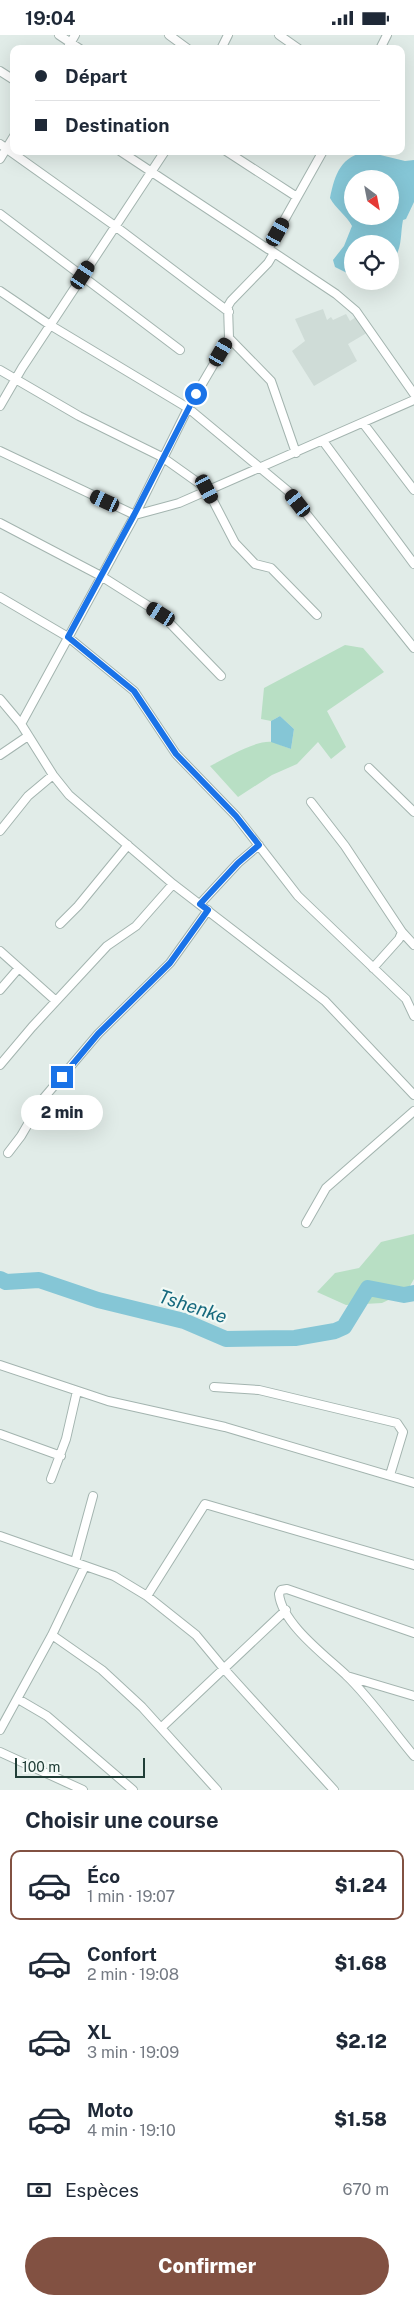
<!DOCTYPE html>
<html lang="fr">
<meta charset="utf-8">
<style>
:root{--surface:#fff;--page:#f6f6f7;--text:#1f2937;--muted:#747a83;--line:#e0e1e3;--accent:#825142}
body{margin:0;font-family:"Public Sans",sans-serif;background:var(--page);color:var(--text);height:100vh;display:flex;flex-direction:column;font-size:19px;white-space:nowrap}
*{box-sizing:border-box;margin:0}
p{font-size:16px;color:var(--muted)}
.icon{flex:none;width:28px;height:28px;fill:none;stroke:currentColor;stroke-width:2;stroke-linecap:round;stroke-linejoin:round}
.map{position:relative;height:1755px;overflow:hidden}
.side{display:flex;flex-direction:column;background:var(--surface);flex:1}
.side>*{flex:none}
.hud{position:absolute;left:10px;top:10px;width:395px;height:110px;border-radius:10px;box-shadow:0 5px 20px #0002;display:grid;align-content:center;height:110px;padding:0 25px;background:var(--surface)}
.needle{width:32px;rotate:148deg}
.controls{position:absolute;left:344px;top:135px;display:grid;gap:10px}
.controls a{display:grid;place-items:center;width:55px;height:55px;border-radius:50%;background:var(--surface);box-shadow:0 5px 20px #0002;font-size:25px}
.scale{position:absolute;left:15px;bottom:12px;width:130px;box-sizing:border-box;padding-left:5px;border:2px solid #203e37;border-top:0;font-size:14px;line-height:18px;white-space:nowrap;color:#203e37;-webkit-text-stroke:4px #f1f9f5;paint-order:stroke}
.end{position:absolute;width:22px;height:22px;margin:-11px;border:6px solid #1a73e8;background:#fff;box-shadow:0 0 0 2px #fff}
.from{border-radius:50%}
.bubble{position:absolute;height:35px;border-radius:18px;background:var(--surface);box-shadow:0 5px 20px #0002;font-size:16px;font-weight:800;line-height:35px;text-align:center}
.car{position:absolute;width:15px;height:30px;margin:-15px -8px;border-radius:6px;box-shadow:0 0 4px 1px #0007;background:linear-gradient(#222 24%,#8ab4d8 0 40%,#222 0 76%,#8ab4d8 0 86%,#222 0)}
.hud b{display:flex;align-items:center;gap:18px;height:48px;font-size:19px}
.hud b+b{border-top:1px solid var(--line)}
.hud i{width:12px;height:12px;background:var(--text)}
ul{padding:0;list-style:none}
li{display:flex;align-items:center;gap:15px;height:70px;margin:0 10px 8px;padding:0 15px;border:2px solid transparent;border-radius:10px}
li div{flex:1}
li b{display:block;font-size:19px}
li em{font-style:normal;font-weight:800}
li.current{border-color:var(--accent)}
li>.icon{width:45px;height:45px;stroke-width:1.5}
h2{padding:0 25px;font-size:22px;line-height:60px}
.pay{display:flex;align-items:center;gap:12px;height:55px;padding:0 25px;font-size:19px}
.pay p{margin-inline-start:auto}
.primary-button{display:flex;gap:10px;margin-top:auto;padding:10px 25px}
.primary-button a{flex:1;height:58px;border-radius:30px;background:var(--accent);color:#fff;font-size:20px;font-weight:800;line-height:58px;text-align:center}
.status{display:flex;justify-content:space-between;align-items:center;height:35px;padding:0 25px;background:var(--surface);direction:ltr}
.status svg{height:14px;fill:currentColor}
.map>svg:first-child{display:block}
.built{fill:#cfdcd7}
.green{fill:#b8dfc4}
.water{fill:#85c6d6;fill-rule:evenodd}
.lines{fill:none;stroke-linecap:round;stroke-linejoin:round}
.river{stroke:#85c6d6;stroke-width:16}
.minor-casing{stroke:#a3b4af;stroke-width:10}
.minor{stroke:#fff;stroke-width:8}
.route{stroke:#1a73e8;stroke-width:6}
.labels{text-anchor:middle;stroke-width:4.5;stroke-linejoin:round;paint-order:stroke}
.water-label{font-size:19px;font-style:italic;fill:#16697e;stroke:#f1f9f5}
</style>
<div class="status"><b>19:04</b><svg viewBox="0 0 49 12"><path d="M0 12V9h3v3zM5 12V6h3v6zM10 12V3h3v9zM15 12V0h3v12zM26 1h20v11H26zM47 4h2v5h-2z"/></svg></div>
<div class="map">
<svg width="414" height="1755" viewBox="0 0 414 1755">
<rect width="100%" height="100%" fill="#e1ece8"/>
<path class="built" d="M 323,274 L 327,285 L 331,282 L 333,285 L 346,279 L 350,286 L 359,280 L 370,296 L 348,309 L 357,326 L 314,351 L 292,316 L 305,306 L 295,284 Z"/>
<path class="green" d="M 345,610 L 363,613 L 384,637 L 327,676 L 346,712 L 331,724 L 318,707 L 297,729 L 272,740 L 238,762 L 210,731 C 224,724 257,704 273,707 C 279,709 285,712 291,714 L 294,694 L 280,681 L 271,686 L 261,684 L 264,653 Z
M 414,1199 L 414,1244 L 407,1256 L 382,1268 L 346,1270 L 317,1257 L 335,1238 L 359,1233 L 381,1207 Z"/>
<path class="water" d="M 368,117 L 405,126 L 414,125 L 414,167 L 406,184 L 403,185 C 400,199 403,218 390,227 L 390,209 L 352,209 L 352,238 L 347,238 L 335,232 L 333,225 L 344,211 L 352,191 C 346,180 336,174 330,163 C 335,139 341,120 368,117 ZM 352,144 L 390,144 L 390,181 L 352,181 Z
M 280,681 L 294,694 L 291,714 L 271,707 L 271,686 Z"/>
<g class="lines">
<path class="river" d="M 0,1244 L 6,1247 L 39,1245 L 98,1265 L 184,1286 L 226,1304 L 295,1303 L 335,1296 L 344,1292 L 368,1253 L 404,1260 L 414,1258"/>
<defs>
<path id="minor" d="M 59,0 L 80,14
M 169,0 L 188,14
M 279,0 L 299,14
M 67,14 L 75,0
M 221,14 L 228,0
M 380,14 L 387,0
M 0,36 L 14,45
M 0,109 L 115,191 L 229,277
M 120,116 L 268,214 L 323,116
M 226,116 L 297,162
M 0,124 L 14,101
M 0,179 L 180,315
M 270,215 L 336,259 L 356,276 L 414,359
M 0,256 L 50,290 L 188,373 L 288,456 L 414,613
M 229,303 L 271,346 L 296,418
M 0,335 L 79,381 L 162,422 L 207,454 L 235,508 L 255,529 L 271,533 L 317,580
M 0,371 L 22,333 L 165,116
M 363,388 L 414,455
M 323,406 L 414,529
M 0,416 L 135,480 L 179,468 L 414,365
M 0,488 L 101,541 L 161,579 L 221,641
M 0,562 L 68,602 L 134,656 L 176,719 L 236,781 L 298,861 L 406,964 L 414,981
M 0,664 L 21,689 L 53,740 L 69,760 L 173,849 L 325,966 L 414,1060
M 21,689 L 135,480 L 188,373 L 229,303 L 228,271 L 231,266 L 268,228 L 274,218
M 0,720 L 28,701
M 369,733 L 414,777
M 311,767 L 345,811 L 402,897 L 399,904 L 373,933
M 0,796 L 28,761 L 53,740
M 200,869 L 238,828 L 259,810
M 60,889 L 78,871 L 128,810
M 402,897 L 414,910
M 0,916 L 56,966
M 0,955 L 18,934
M 0,1030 L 32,992 L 107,911 L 136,891 L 173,849
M 8,1118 L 21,1101 L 42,1065 L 98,999 L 170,928 L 208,875
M 306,1188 L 326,1153 L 414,1076
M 0,1330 L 108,1366 L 225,1392 L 414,1448
M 214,1352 L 259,1355 L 397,1388 L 403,1397 L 390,1440
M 0,1399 L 61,1421
M 51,1444 L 66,1404 L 77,1356
M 0,1501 L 114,1541 L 147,1561 L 196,1600 L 225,1635 L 334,1755
M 75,1527 L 93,1461
M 147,1561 L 205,1469 L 414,1530
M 414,1598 L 287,1554 L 281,1555 L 279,1559 C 282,1589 326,1621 347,1641 C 370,1663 393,1696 414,1721
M 52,1600 L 102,1635 L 142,1672 L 217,1755
M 347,1641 L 414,1661
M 18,1664 L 47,1681 L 133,1755
M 162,1692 L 286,1575
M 0,1695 L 52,1600 L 85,1531
M 0,1717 L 83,1755"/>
</defs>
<use href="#minor" class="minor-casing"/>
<use href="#minor" class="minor"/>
</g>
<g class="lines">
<path class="route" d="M 62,1042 L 98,999 L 170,928 L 208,875 L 200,869 L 238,828 L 259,810 L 236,781 L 176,719 L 134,656 L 68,602 L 134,480 L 196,359"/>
</g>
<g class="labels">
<g class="water-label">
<text transform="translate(193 1271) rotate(18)" y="7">Tshenke</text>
</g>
</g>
</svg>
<div class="controls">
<a><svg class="needle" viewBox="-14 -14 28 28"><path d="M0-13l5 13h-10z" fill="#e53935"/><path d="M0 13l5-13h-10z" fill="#747a83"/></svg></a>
<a><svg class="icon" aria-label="locate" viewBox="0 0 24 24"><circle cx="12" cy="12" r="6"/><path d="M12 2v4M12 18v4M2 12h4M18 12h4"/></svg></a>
</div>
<div class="scale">100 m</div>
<i class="end from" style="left:196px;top:359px"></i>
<i class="end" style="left:62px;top:1042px"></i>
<div class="bubble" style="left:21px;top:1060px;width:82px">2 min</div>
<i class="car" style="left:278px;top:197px;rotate:29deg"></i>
<i class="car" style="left:83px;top:240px;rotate:33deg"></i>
<i class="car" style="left:221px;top:317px;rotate:30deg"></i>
<i class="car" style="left:207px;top:454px;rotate:152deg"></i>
<i class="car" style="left:105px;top:466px;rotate:295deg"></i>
<i class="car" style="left:298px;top:468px;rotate:322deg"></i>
<i class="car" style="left:161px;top:579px;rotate:302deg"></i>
<div class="hud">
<b><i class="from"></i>Départ</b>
<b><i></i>Destination</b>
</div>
</div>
<section class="side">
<h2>Choisir une course</h2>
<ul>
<li class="current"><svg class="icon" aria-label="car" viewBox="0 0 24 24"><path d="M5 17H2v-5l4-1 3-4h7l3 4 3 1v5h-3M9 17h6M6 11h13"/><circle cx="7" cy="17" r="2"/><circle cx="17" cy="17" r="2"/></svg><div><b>Éco</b><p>1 min · 19:07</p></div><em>$1.24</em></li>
<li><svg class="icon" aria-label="car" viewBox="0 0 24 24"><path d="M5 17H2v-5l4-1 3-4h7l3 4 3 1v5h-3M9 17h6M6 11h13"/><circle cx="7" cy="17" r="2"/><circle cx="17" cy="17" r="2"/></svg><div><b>Confort</b><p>2 min · 19:08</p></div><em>$1.68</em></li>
<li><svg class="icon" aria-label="car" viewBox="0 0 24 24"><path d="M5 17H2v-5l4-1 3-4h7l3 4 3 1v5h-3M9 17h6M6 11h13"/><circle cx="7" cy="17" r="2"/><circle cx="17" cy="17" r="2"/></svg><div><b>XL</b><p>3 min · 19:09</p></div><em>$2.12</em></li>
<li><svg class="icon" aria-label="car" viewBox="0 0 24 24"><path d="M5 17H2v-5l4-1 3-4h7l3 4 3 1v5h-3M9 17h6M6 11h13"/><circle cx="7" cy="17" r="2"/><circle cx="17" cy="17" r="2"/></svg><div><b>Moto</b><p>4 min · 19:10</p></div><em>$1.58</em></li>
</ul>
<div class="pay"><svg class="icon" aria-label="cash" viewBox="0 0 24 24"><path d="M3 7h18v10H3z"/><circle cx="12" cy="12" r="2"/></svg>Espèces<p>670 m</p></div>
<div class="primary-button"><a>Confirmer</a></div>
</section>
